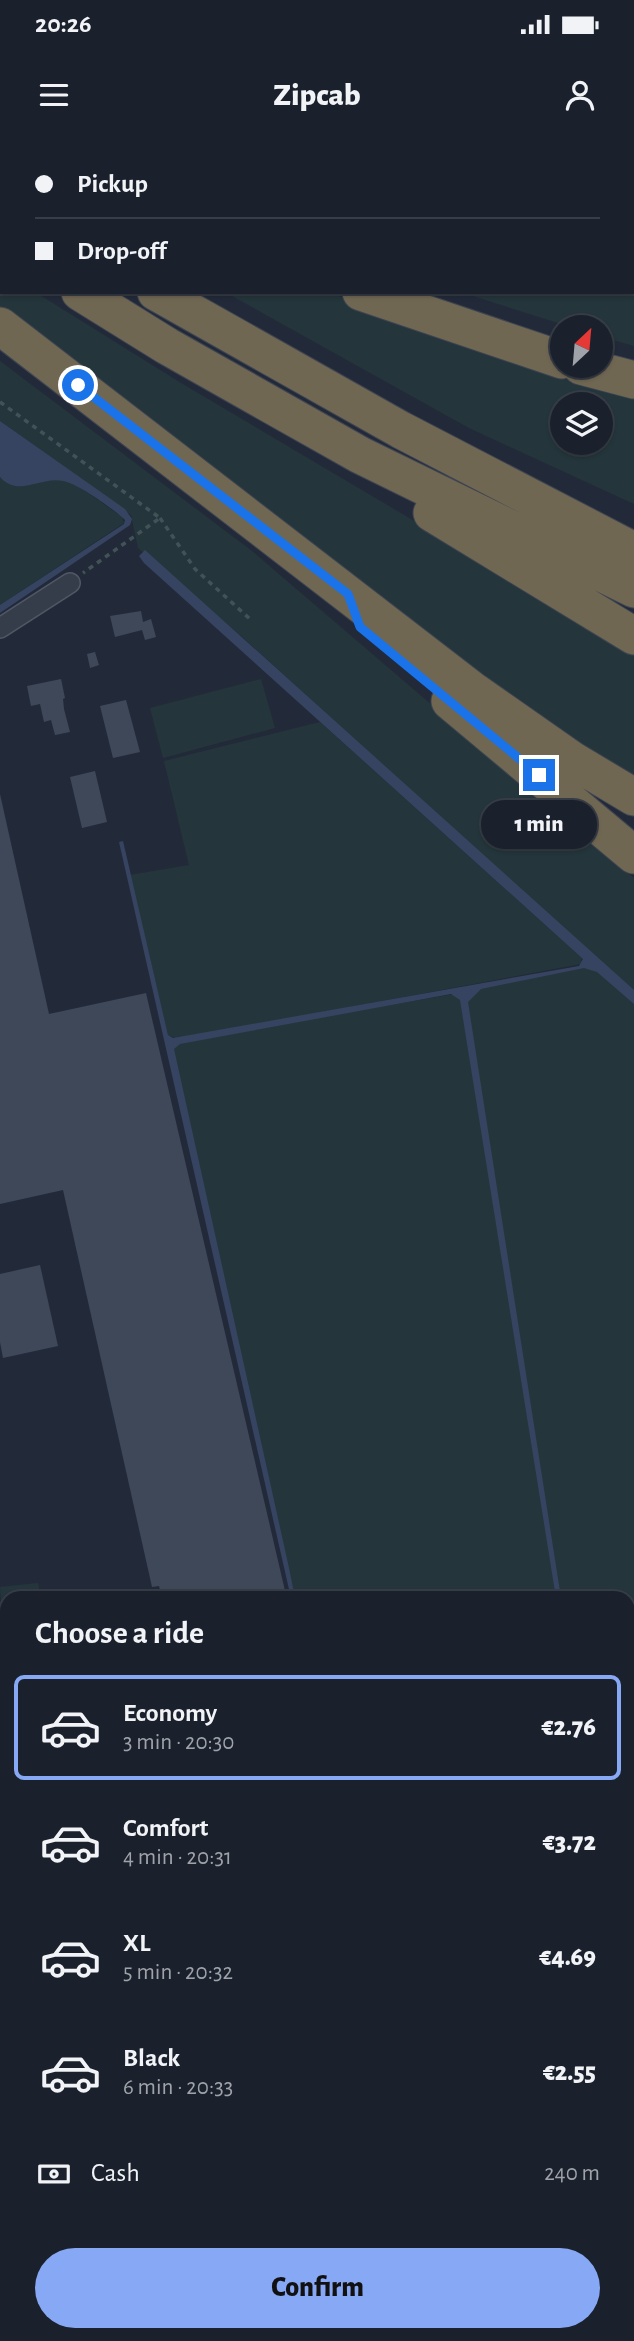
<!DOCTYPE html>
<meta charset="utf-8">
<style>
:root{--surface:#1a202c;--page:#272d38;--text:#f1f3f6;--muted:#9fa3a9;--line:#383e48;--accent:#87a8f5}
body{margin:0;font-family:"Alegreya Sans",sans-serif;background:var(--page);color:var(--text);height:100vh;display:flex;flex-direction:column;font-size:26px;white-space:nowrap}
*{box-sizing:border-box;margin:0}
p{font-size:23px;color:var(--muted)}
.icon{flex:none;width:38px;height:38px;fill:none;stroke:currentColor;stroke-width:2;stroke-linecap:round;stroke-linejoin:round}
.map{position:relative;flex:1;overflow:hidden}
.drawer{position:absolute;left:0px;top:1451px;width:635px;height:751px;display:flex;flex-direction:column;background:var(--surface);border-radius:21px 21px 0 0;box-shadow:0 2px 5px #0004,0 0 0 2px var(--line)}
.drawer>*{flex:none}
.hud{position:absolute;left:0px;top:0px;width:635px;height:154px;box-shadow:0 2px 5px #0004,0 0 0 2px var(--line);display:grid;align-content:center;height:154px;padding:0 35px;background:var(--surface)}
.needle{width:46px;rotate:26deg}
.buttons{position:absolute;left:550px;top:175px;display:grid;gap:14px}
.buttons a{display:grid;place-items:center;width:63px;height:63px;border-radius:50%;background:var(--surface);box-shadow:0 2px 5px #0004,0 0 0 2px var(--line);font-size:35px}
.end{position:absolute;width:32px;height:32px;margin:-16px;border:9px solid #1a73e8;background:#fff;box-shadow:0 0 0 4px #fff}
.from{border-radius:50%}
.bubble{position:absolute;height:49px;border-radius:24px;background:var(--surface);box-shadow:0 2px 5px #0004,0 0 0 2px var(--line);font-size:23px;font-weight:800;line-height:49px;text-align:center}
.hud b{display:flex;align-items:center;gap:24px;height:66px;font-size:26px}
.hud b+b{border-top:2px solid var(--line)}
.hud i{width:18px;height:18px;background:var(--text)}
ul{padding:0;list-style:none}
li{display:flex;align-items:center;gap:21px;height:105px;margin:0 14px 10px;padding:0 21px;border:4px solid transparent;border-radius:10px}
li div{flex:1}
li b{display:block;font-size:26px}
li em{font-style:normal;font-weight:800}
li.on{border-color:var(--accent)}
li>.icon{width:63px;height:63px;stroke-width:1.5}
h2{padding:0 35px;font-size:32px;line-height:84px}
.pay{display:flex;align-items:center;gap:18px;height:77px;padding:0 35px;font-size:26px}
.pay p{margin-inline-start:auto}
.primary-button{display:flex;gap:14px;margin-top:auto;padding:14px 35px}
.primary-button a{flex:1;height:80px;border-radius:42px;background:var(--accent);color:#111;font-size:28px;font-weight:800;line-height:80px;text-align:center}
.status{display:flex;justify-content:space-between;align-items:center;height:49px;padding:0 35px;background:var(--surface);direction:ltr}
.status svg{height:19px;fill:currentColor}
header{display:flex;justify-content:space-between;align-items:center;height:91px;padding:0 35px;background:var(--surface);font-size:32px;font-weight:800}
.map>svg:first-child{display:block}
.green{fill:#24363b;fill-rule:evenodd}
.water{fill:#364461}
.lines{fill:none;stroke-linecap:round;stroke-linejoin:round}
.stream{stroke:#364461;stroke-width:5}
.building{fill:#3e4859}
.street-casing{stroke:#515765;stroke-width:22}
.highway-casing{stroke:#3e4452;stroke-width:39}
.path{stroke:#425358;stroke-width:3.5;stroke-dasharray:5 5;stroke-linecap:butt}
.street{stroke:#363d4a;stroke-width:19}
.highway{stroke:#706753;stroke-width:37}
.route{stroke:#1a73e8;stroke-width:9}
</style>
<div class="status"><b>20:26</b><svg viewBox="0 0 49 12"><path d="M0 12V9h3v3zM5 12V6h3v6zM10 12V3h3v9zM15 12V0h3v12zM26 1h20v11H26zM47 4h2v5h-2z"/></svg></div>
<header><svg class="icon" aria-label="menu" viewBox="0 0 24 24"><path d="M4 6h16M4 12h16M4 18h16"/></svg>Zipcab<svg class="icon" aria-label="person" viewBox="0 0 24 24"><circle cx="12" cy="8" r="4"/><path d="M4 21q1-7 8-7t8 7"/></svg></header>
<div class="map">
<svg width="634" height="2201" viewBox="0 0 634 2201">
<rect width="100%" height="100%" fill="#222a3a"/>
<path class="green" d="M 273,0 L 634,0 L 634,32 L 634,2 Z
M 634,79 L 634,206 L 600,196 L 600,187 L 571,187 L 460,152 L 634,152 Z
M 0,130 L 2,152 L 35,152 L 181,243 L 634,511 L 634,644 L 493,549 L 0,167 Z
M 225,152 L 326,152 L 634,249 L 634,364 L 469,288 ZM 562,264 L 600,264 L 600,303 L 562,303 Z
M 0,221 L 252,411 L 634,738 L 634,1699 L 628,1699 L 628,1458 L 294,1458 L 168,902 L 461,853 L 601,822 L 241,496 L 138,408 L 131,375 L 0,281 Z
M 0,337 C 19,355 43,335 65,341 C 84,347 105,366 122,377 L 124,383 L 0,465 Z
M 261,539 L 275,588 L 163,618 L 150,568 Z
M 320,582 L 582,818 L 581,824 L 178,899 L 168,895 L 130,735 L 189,725 L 164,621 Z
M 38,1443 L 41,1458 L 7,1458 L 7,1652 L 0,1652 L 0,1523 L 5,1522 L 0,1447 Z
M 2,1689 L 7,1689 L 7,2194 L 323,2195 L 319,2201 L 0,2201 Z"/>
<path class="water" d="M 0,281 L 125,369 L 132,379 L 130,385 L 0,473 L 0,465 L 124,384 L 125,380 C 115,370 77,343 63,341 C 40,336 19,358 0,337 Z
M 145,410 L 634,850 L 634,864 L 597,832 L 584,828 L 481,849 L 468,862 L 561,1458 L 556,1458 L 460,860 L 451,854 L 180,904 L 174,909 L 289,1428 L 295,1458 L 291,1458 L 119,702 L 123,701 L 168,895 L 173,898 L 579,826 L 583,819 L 144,423 L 139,416 Z"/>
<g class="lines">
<path class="stream" d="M 628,2031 L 634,2021
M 554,2194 L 566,2201"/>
</g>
<path class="building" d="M 141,471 L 143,482 L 151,479 L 156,497 L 145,500 L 142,490 L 115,497 L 110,476 Z
M 95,512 L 99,525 L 90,528 L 87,514 Z
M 61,539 L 65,558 L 63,559 L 64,569 L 70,592 L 55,595 L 51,580 L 44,582 L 40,564 L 31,566 L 27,546 Z
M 126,560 L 140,612 L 113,618 L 100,566 Z
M 95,631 L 107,682 L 82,688 L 70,637 Z
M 0,654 L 49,874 L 146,853 L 286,1455 L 162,1458 L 159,1446 L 152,1447 L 63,1050 L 0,1064 Z
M 40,1125 L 58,1206 L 3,1218 L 0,1202 L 0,1134 Z
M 628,1825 L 634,1828 L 634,1860 L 628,1857 L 632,1849 L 628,1846 Z"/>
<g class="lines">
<defs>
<path id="street" d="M 0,488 L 70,443
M 0,1680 L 7,1680
M 628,1731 L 634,1731"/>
<path id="highway" d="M 22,0 L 25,2
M 0,55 L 2,56
M 0,103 L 2,104
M 80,152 L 167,206 L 360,315 L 634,449
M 156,152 L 401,290 L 634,411
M 361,152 L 562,220
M 0,186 L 472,550 L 572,620 L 634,657
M 581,226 L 634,240
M 432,373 L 634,496
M 450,561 L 634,715"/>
</defs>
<use href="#street" class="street-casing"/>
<use href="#highway" class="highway-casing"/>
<path class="path" d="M 263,0 L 267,2
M 584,0 L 587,2
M 628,2 L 631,0
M 634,57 L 634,58
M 0,262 L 160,378 L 83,433
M 160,378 L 195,429 L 251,480
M 334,2201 L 338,2194"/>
<use href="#street" class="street"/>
<use href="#highway" class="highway"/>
</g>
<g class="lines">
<path class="route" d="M 78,245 L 348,454 L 360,487 L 539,635"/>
</g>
</svg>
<div class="buttons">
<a><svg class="needle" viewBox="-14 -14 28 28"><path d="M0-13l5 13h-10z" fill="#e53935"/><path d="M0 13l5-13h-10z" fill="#9fa3a9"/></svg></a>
<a><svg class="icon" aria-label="layers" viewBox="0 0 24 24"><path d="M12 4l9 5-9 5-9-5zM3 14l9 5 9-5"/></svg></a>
</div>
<i class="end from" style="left:78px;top:245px"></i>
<i class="end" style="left:539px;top:635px"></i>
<div class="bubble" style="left:481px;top:660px;width:116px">1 min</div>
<div class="hud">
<b><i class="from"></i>Pickup</b>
<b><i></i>Drop-off</b>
</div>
<section class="drawer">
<h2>Choose a ride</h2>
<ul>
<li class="on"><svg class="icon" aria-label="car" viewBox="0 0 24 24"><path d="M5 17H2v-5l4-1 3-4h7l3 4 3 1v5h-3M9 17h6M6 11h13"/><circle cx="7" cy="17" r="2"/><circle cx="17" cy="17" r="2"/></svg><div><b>Economy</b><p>3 min · 20:30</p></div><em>€2.76</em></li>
<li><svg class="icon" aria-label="car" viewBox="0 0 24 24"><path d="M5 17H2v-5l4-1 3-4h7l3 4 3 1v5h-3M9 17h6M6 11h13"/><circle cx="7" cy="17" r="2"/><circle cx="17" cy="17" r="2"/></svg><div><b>Comfort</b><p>4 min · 20:31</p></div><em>€3.72</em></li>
<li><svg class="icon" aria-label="car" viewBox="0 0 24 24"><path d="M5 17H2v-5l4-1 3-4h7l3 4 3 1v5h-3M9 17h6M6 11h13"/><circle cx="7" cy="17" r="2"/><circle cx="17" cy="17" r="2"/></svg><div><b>XL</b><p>5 min · 20:32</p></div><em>€4.69</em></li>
<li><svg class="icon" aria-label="car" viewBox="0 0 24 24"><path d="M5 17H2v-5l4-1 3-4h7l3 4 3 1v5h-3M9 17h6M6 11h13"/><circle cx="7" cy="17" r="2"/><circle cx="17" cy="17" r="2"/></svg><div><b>Black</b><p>6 min · 20:33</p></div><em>€2.55</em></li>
</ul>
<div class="pay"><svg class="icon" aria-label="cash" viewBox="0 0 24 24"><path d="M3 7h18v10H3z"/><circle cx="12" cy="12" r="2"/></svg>Cash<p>240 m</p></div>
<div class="primary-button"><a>Confirm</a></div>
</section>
</div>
